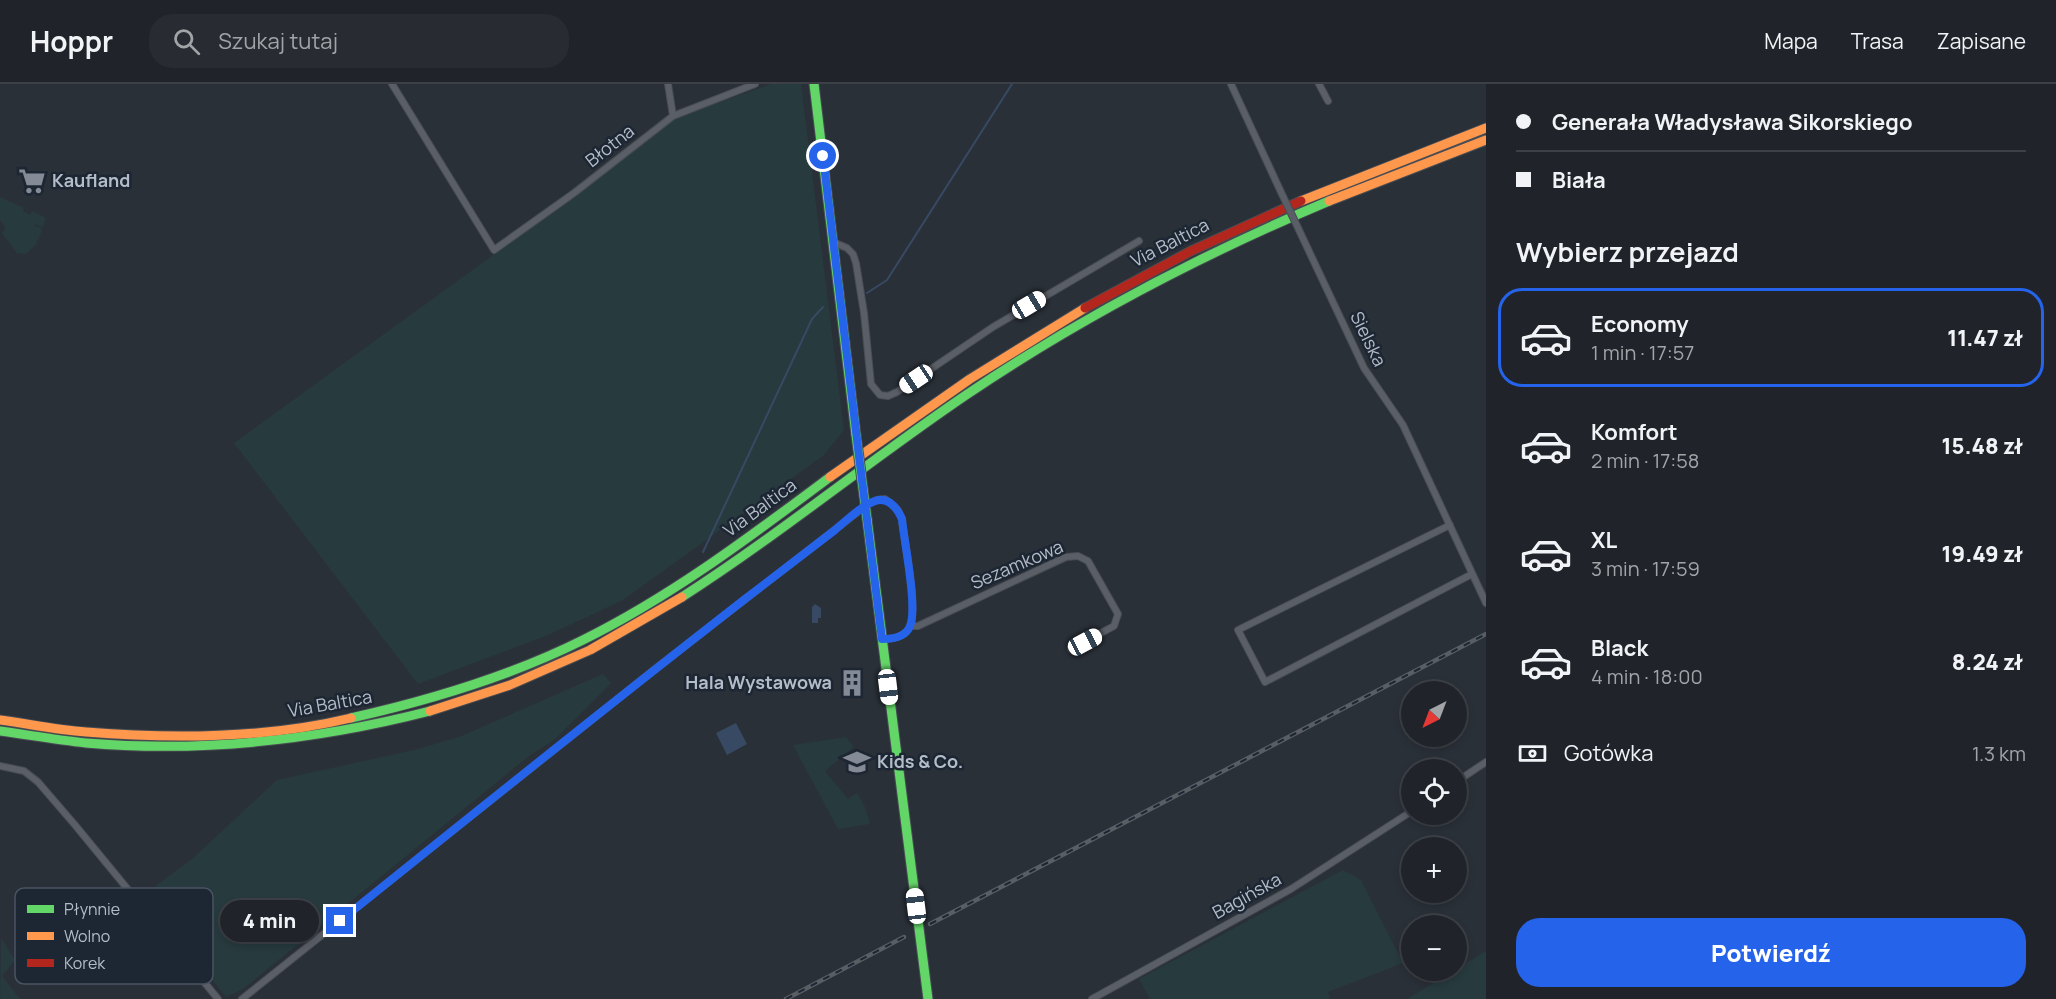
<!DOCTYPE html>
<html lang="pl">
<meta charset="utf-8">
<style>
:root{--surface:#20242a;--page:#282c32;--text:#f1f3f6;--muted:#a2a4a8;--line:#3d4147;--accent:#2563eb}
body{margin:0;font-family:Manrope,sans-serif;background:var(--page);color:var(--text);height:100vh;display:flex;flex-direction:column;font-size:22px;white-space:nowrap}
*{box-sizing:border-box;margin:0}
p{font-size:20px;color:var(--muted)}
.icon{flex:none;width:33px;height:33px;fill:none;stroke:currentColor;stroke-width:2;stroke-linecap:round;stroke-linejoin:round}
.map{position:relative;flex:1;overflow:hidden}
.panel{display:flex;flex-direction:column;background:var(--surface);width:570px}
.panel>*{flex:none}
.hud{display:grid;align-content:center;height:132px;padding:0 30px;background:var(--surface)}
.needle{width:39px;rotate:222deg}
.buttons{position:absolute;left:1401px;top:597px;display:grid;gap:12px}
.buttons a{display:grid;place-items:center;width:66px;height:66px;border-radius:50%;background:var(--surface);box-shadow:0 3px 9px #0003,0 0 0 2px var(--line);font-size:30px}
.end{position:absolute;width:27px;height:27px;margin:-14px;border:8px solid #2563eb;background:#fff;box-shadow:0 0 0 3px #fff}
.from{border-radius:50%}
.bubble{position:absolute;height:42px;border-radius:21px;background:var(--surface);box-shadow:0 3px 9px #0003,0 0 0 2px var(--line);font-size:20px;font-weight:800;line-height:42px;text-align:center}
.car{position:absolute;width:18px;height:36px;margin:-18px -9px;border-radius:8px;box-shadow:0 0 4px 2px #0007;background:linear-gradient(#fff 24%,#345 0 40%,#fff 0 76%,#345 0 86%,#fff 0)}
.hud b{display:flex;align-items:center;gap:21px;height:57px;font-size:22px}
.hud b+b{border-top:2px solid var(--line)}
.hud i{width:15px;height:15px;background:var(--text)}
ul{padding:0;list-style:none}
li{display:flex;align-items:center;gap:18px;height:99px;margin:0 12px 9px;padding:0 18px;border:3px solid transparent;border-radius:24px}
li div{flex:1}
li b{display:block;font-size:22px}
li em{font-style:normal;font-weight:800}
li.selected{border-color:var(--accent)}
li>.icon{width:54px;height:54px;stroke-width:1.5}
h2{padding:0 30px;font-size:27px;line-height:72px}
.pay{display:flex;align-items:center;gap:15px;height:66px;padding:0 30px;font-size:22px}
.pay p{margin-inline-start:auto}
.action{display:flex;gap:12px;margin-top:auto;padding:12px 30px}
.action a{flex:1;height:69px;border-radius:24px;background:var(--accent);color:#fff;font-size:24px;font-weight:800;line-height:69px;text-align:center}
header{display:flex;align-items:center;gap:36px;box-sizing:border-box;height:84px;padding:0 30px;background:var(--surface);border-bottom:2px solid var(--line)}
header strong{font-size:28px}
nav{display:flex;gap:33px;margin-inline-start:auto;font-size:21px}
.search{width:420px;height:54px;background:var(--page);display:flex;align-items:center;gap:15px;box-sizing:border-box;padding:0 21px;border-radius:24px;color:var(--muted);font-size:22px}
main{display:flex;flex:1;min-height:0}
.map>svg:first-child{display:block}
.green{fill:#273a3e}
.water{fill:#384963}
.lines{fill:none;stroke-linecap:round;stroke-linejoin:round}
.stream{stroke:#384963;stroke-width:2}
.street-casing{stroke:#484c53;stroke-width:8}
.fast-casing{stroke:#484c53;stroke-width:11}
.slow-casing{stroke:#484c53;stroke-width:11}
.jam-casing{stroke:#484c53;stroke-width:11}
.street{stroke:#5a5e66;stroke-width:6}
.fast{stroke:#63d668;stroke-width:9}
.slow{stroke:#ff974d;stroke-width:9}
.jam{stroke:#b3261e;stroke-width:9}
.rail-casing{stroke:#595d64;stroke-width:4.5}
.rail{stroke:#1d2633;stroke-width:2;stroke-dasharray:7;stroke-linecap:butt}
.street-bridge-casing{stroke:#484c53;stroke-width:8;stroke-linecap:butt}
.fast-bridge-casing{stroke:#484c53;stroke-width:11;stroke-linecap:butt}
.street-bridge{stroke:#5a5e66;stroke-width:6}
.fast-bridge{stroke:#63d668;stroke-width:9}
.route{stroke:#2563eb;stroke-width:8}
.labels{text-anchor:middle;stroke-width:5;stroke-linejoin:round;paint-order:stroke}
.street-label{font-size:18px;fill:#b4bcc9;stroke:#1d2633}
.poi-label{font-size:18px;font-weight:bold;fill:#b4bcc9;stroke:#1d2633;text-anchor:start}
.key{fill:#1d2633;stroke:#4a5360;stroke-width:1.5}
.key-label{font-size:16px;fill:#b4bcc9}
</style>
<header>
<strong>Hoppr</strong>
<div class="search"><svg class="icon" aria-label="search" viewBox="0 0 24 24"><circle cx="10" cy="10" r="6"/><path d="M15 15l6 6"/></svg>Szukaj tutaj</div>
<nav><a>Mapa</a><a>Trasa</a><a>Zapisane</a></nav>
</header>
<main>
<div class="map">
<svg width="1486" height="915" viewBox="0 0 1486 915">
<rect width="100%" height="100%" fill="#2a3038"/>
<path class="green" d="M 771,0 L 801,0 L 844,346 L 824,371 L 623,516 L 548,551 L 418,600 L 234,359 L 591,100 L 675,34 Z
M 0,113 L 24,124 L 23,127 L 30,131 L 32,127 L 46,134 L 43,143 L 35,140 L 34,143 L 37,142 L 43,145 L 40,145 L 42,147 L 36,160 L 26,170 L 17,169 L 2,149 L 6,145 L 0,136 Z
M 603,590 L 611,599 L 554,656 L 529,672 L 243,905 L 226,913 L 144,811 L 192,775 L 277,696 L 414,666 L 459,653 Z
M 846,653 L 854,663 L 825,687 L 848,715 L 857,709 L 865,723 L 870,740 L 838,745 L 793,661 Z
M 1343,786 L 1361,796 L 1403,879 L 1328,908 L 1330,915 L 1150,915 L 1139,895 Z
M 1,854 L 15,876 L 2,892 L 20,915 L 0,915 Z
M 1486,867 L 1486,915 L 1407,915 Z"/>
<path class="water" d="M 815,520 L 821,524 L 821,534 L 818,534 L 818,539 L 812,539 L 812,523 Z
M 736,639 L 747,660 L 727,671 L 716,649 Z"/>
<g class="lines">
<path class="stream" d="M 867,209 L 887,196 L 1012,0
M 703,468 L 812,235 L 823,223"/>
<defs>
<path id="street" d="M 392,0 L 494,166 L 574,109 L 673,32 L 755,0
M 668,0 L 673,32
M 1231,0 L 1280,106
M 1319,0 L 1328,17
M 1299,146 L 1364,284 L 1403,341 L 1486,519
M 833,158 L 847,164 L 853,170 L 856,179 L 864,229 L 871,300 L 880,311 L 888,312 L 897,308 L 993,243 L 1139,157
M 1450,441 L 1238,546 L 1265,598 L 1472,490
M 911,542 L 918,542 L 1066,473 L 1078,472 L 1088,477 L 1118,530 L 1114,542 L 1071,565
M 0,682 L 24,687 L 38,698 L 75,741 L 218,915
M 1456,698 L 1486,678
M 242,915 L 654,586 L 868,420 L 877,416 L 885,415 L 898,426 L 902,435 C 904,457 918,524 910,542 C 906,553 893,555 882,555
M 1092,915 L 1291,805 L 1412,727"/>
<path id="fast" d="M 814,0 L 856,351
M 867,435 L 928,915
M 682,513 C 780,450 870,376 966,311 C 1080,234 1203,170 1329,117
M 351,634 C 431,616 509,593 583,556 C 672,512 751,452 830,393
M 0,647 C 29,651 57,656 86,659 C 202,669 317,656 430,627"/>
<path id="slow" d="M 1301,117 L 1486,44
M 1329,117 L 1486,56
M 830,393 L 970,295 L 1085,224
M 430,627 L 510,601 L 590,566 L 682,513
M 0,636 C 29,640 57,646 86,648 C 171,655 268,654 351,634"/>
<path id="jam" d="M 1085,224 L 1191,167 L 1301,117"/>
</defs>
<use href="#street" class="street-casing"/>
<use href="#fast" class="fast-casing"/>
<use href="#slow" class="slow-casing"/>
<use href="#jam" class="jam-casing"/>
<use href="#street" class="street"/>
<use href="#fast" class="fast"/>
<use href="#slow" class="slow"/>
<use href="#jam" class="jam"/>
<defs>
<path id="rail" d="M 930,840 L 1486,550
M 786,915 L 904,853"/>
</defs>
<use href="#rail" class="rail-casing"/>
<use href="#rail" class="rail"/>
<defs>
<path id="street-bridge" d="M 1280,106 L 1299,146"/>
<path id="fast-bridge" d="M 856,351 L 867,435"/>
</defs>
<use href="#street-bridge" class="street-bridge-casing"/>
<use href="#fast-bridge" class="fast-bridge-casing"/>
<use href="#street-bridge" class="street-bridge"/>
<use href="#fast-bridge" class="fast-bridge"/>
</g>
<g class="lines">
<path class="route" d="M 340,837 C 474,729 609,621 745,515 C 775,492 805,469 835,446 C 847,436 861,422 875,417 C 889,412 897,424 902,435 C 904,457 918,524 910,542 C 906,553 893,555 882,555 C 874,494 867,433 859,372 L 823,72"/>
</g>
<defs>
<symbol id="supermarket-bare" viewBox="-9 -9 18 18"><path d="M-6-5.5h2.5l.6 2H6L4.5 2H-2.5L-4.4-4H-6ZM-1.5 3.2a1.3 1.3 0 1 0 .1 0ZM3 3.2a1.3 1.3 0 1 0 .1 0Z" fill="#848b96" stroke="#1d2633" stroke-width="2.5" paint-order="stroke"/></symbol>
<symbol id="building-bare" viewBox="-9 -9 18 18"><path d="M-4-6H4V6H1V3H-1V6H-4ZM-2.5-4.3h1.7v1.8h-1.7ZM.8-4.3h1.7v1.8H.8ZM-2.5-1h1.7V.8h-1.7ZM.8-1h1.7V.8H.8Z" fill="#848b96" stroke="#1d2633" stroke-width="2.5" paint-order="stroke"/></symbol>
<symbol id="school-bare" viewBox="-9 -9 18 18"><path d="M0-5L7-2L0 1L-7-2ZM-4 1L0 2.5L4 1V4Q0 6-4 4Z" fill="#848b96" stroke="#1d2633" stroke-width="2.5" paint-order="stroke"/></symbol>
</defs>
<g fill-rule="evenodd">
<use href="#supermarket-bare" x="13" y="78" width="38" height="38"/>
<use href="#building-bare" x="833" y="580" width="38" height="38"/>
<use href="#school-bare" x="838" y="659" width="38" height="38"/>
</g>
<g class="labels">
<g class="street-label">
<text transform="translate(610 62) rotate(-38)" y="6">Błotna</text>
<text transform="translate(1170 159) rotate(-27)" y="6">Via Baltica</text>
<text transform="translate(1368 255) rotate(64)" y="6">Sielska</text>
<text transform="translate(760 424) rotate(-36)" y="6">Via Baltica</text>
<text transform="translate(1017 481) rotate(-23)" y="6">Sezamkowa</text>
<text transform="translate(330 620) rotate(-10)" y="6">Via Baltica</text>
<text transform="translate(1247 812) rotate(-29)" y="6">Bagińska</text>
</g>
<g class="poi-label">
<text x="52" y="103">Kaufland</text>
<text x="832" y="605" text-anchor="end">Hala Wystawowa</text>
<text x="877" y="684">Kids &amp; Co.</text>
</g>
</g>
<rect x="15" y="804" width="198" height="96" rx="9" class="key"/>
<rect x="27" y="821" width="27" height="8" fill="#63d668"/>
<rect x="27" y="848" width="27" height="8" fill="#ff974d"/>
<rect x="27" y="875" width="27" height="8" fill="#b3261e"/>
<g class="key-label">
<text x="64" y="831">Płynnie</text>
<text x="64" y="858">Wolno</text>
<text x="64" y="885">Korek</text>
</g>
</svg>
<div class="buttons">
<a><svg class="needle" viewBox="-14 -14 28 28"><path d="M0-13l5 13h-10z" fill="#e53935"/><path d="M0 13l5-13h-10z" fill="#a2a4a8"/></svg></a>
<a><svg class="icon" aria-label="locate" viewBox="0 0 24 24"><circle cx="12" cy="12" r="6"/><path d="M12 2v4M12 18v4M2 12h4M18 12h4"/></svg></a>
<a>+</a>
<a>−</a>
</div>
<i class="end from" style="left:823px;top:72px"></i>
<i class="end" style="left:340px;top:837px"></i>
<div class="bubble" style="left:220px;top:816px;width:99px">4 min</div>
<i class="car" style="left:1029px;top:221px;rotate:59deg"></i>
<i class="car" style="left:916px;top:295px;rotate:236deg"></i>
<i class="car" style="left:1085px;top:558px;rotate:62deg"></i>
<i class="car" style="left:888px;top:603px;rotate:173deg"></i>
<i class="car" style="left:916px;top:822px;rotate:353deg"></i>
</div>
<section class="panel">
<div class="hud">
<b><i class="from"></i>Generała Władysława Sikorskiego</b>
<b><i></i>Biała</b>
</div>
<h2>Wybierz przejazd</h2>
<ul>
<li class="selected"><svg class="icon" aria-label="car" viewBox="0 0 24 24"><path d="M5 17H2v-5l4-1 3-4h7l3 4 3 1v5h-3M9 17h6M6 11h13"/><circle cx="7" cy="17" r="2"/><circle cx="17" cy="17" r="2"/></svg><div><b>Economy</b><p>1 min · 17:57</p></div><em>11.47 zł</em></li>
<li><svg class="icon" aria-label="car" viewBox="0 0 24 24"><path d="M5 17H2v-5l4-1 3-4h7l3 4 3 1v5h-3M9 17h6M6 11h13"/><circle cx="7" cy="17" r="2"/><circle cx="17" cy="17" r="2"/></svg><div><b>Komfort</b><p>2 min · 17:58</p></div><em>15.48 zł</em></li>
<li><svg class="icon" aria-label="car" viewBox="0 0 24 24"><path d="M5 17H2v-5l4-1 3-4h7l3 4 3 1v5h-3M9 17h6M6 11h13"/><circle cx="7" cy="17" r="2"/><circle cx="17" cy="17" r="2"/></svg><div><b>XL</b><p>3 min · 17:59</p></div><em>19.49 zł</em></li>
<li><svg class="icon" aria-label="car" viewBox="0 0 24 24"><path d="M5 17H2v-5l4-1 3-4h7l3 4 3 1v5h-3M9 17h6M6 11h13"/><circle cx="7" cy="17" r="2"/><circle cx="17" cy="17" r="2"/></svg><div><b>Black</b><p>4 min · 18:00</p></div><em>8.24 zł</em></li>
</ul>
<div class="pay"><svg class="icon" aria-label="cash" viewBox="0 0 24 24"><path d="M3 7h18v10H3z"/><circle cx="12" cy="12" r="2"/></svg>Gotówka<p>1.3 km</p></div>
<div class="action"><a>Potwierdź</a></div>
</section>
</main>
